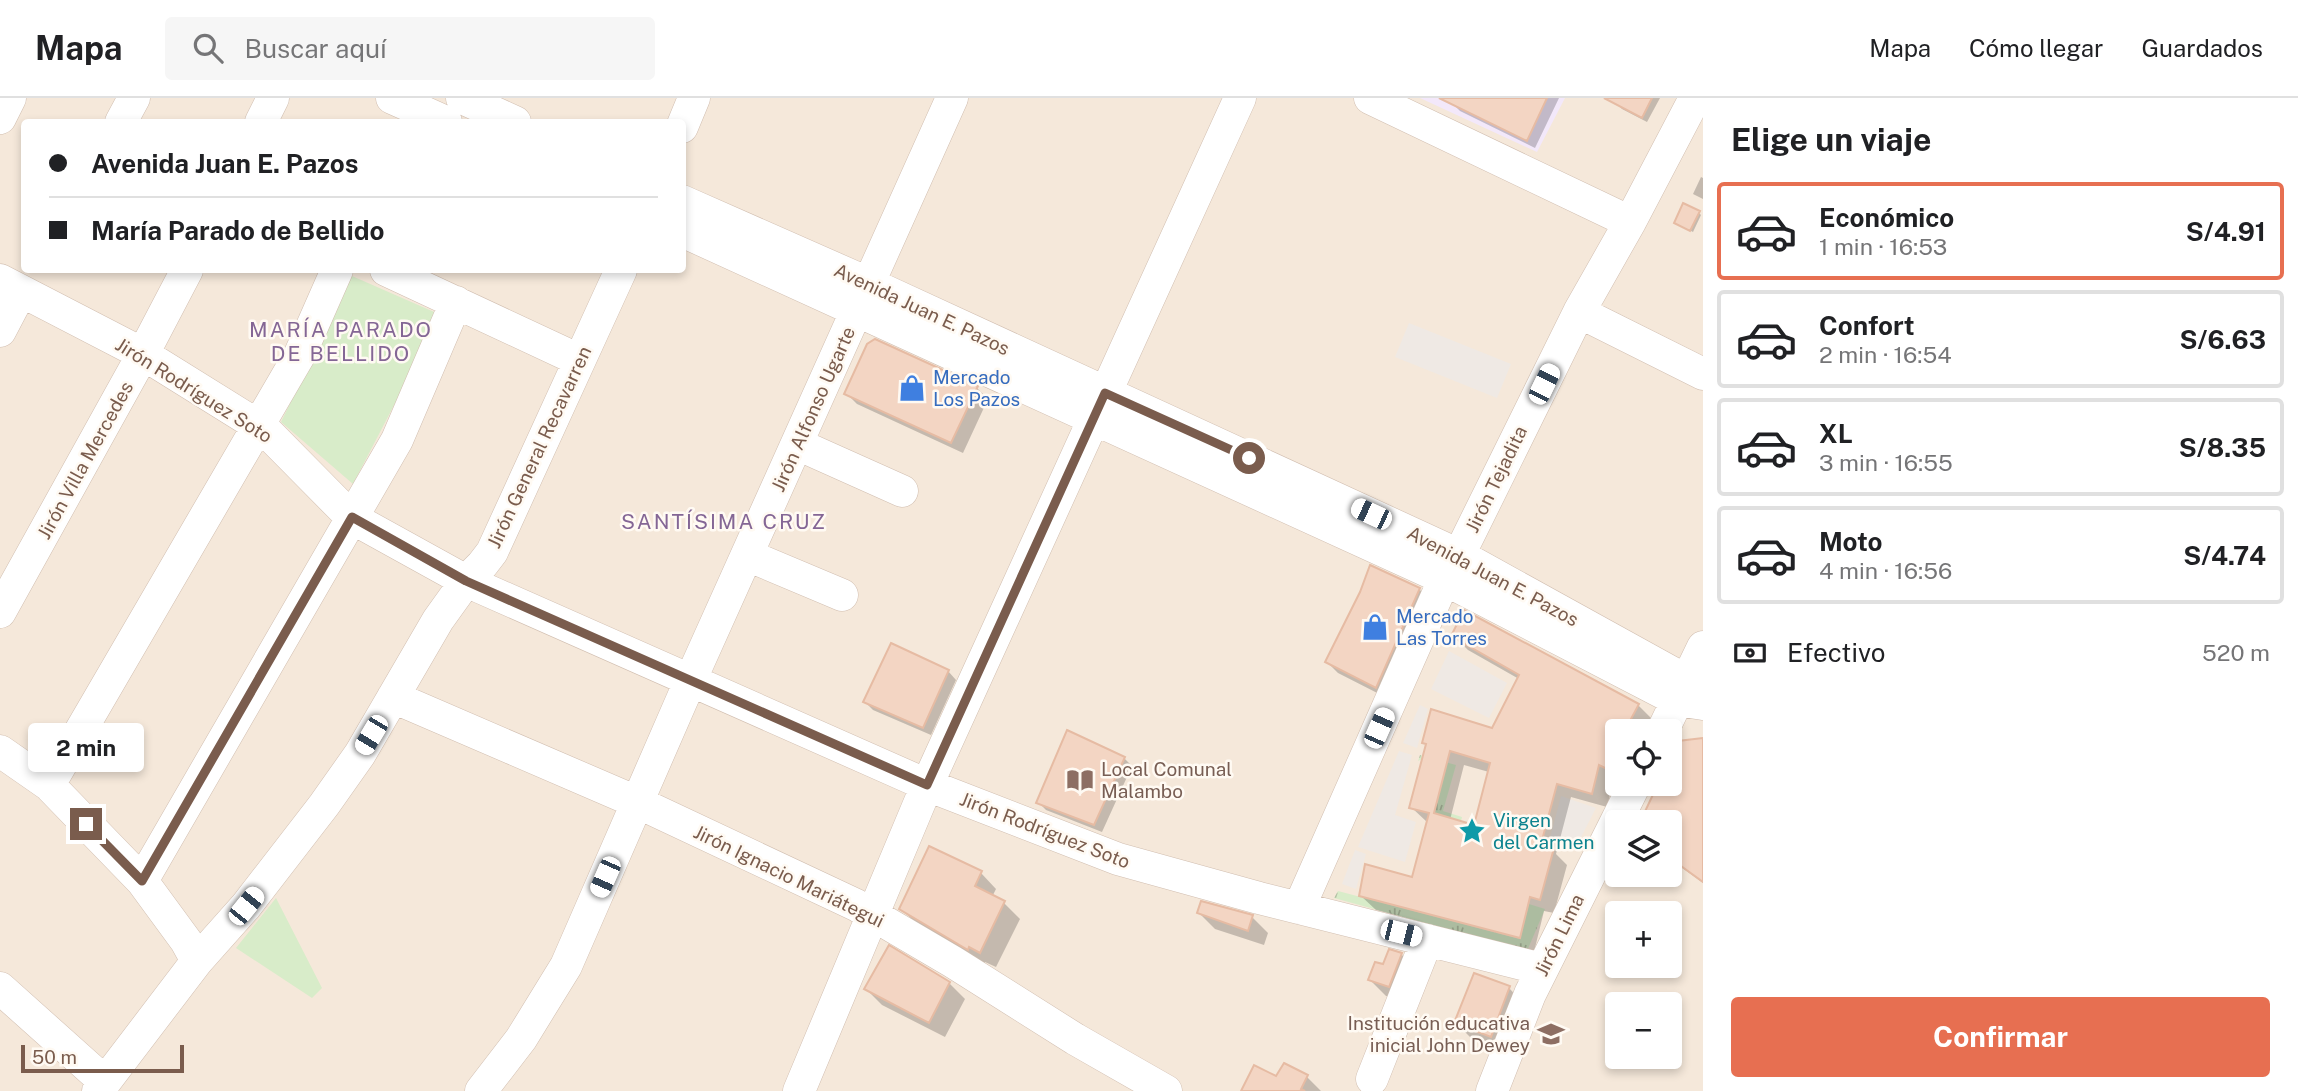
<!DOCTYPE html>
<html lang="es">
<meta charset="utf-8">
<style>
:root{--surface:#fff;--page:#f6f6f6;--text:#202124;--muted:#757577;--line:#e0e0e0;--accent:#e76f51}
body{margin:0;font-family:"Public Sans",sans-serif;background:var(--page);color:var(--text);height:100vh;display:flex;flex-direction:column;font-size:26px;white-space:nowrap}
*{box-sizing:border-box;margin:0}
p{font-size:23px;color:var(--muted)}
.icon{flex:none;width:38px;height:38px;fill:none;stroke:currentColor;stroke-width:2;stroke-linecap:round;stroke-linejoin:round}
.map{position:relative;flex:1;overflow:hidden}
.details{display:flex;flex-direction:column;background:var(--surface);width:595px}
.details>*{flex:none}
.banner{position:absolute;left:21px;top:21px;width:665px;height:154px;border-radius:7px;box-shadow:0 4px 10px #0003;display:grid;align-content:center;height:154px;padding:0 28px;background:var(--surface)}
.buttons{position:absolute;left:1605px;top:621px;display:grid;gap:14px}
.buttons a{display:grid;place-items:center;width:77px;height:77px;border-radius:7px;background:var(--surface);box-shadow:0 4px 10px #0003;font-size:35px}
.scale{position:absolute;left:21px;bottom:18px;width:163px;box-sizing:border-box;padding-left:7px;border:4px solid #7a5c4d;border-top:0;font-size:19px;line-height:24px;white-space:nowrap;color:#7a5c4d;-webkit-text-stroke:5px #fffaf3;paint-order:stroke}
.end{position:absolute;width:32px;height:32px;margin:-16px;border:9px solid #7a5c4d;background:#fff;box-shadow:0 0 0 4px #fff}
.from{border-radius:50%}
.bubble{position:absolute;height:49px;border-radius:7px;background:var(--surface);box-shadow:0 4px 10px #0003;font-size:23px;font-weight:700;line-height:49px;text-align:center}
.car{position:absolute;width:21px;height:42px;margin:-21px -10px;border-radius:9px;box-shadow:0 0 5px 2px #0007;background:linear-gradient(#fff 24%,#345 0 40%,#fff 0 76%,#345 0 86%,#fff 0)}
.banner b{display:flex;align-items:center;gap:24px;height:66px;font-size:26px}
.banner b+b{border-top:2px solid var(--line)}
.banner i{width:18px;height:18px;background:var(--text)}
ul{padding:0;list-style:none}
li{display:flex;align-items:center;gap:21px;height:98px;margin:0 14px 10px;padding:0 14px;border:4px solid var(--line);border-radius:7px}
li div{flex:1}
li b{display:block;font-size:26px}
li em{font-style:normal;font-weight:700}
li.on{border-color:var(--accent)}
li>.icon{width:63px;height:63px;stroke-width:1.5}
h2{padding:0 28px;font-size:32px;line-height:84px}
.pay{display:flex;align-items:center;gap:18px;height:77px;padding:0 28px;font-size:26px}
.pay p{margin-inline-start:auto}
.action{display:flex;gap:14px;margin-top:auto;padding:14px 28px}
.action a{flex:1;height:80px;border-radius:7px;background:var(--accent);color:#fff;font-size:28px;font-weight:700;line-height:80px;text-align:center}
header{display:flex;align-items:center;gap:42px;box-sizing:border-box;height:98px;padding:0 35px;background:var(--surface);border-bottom:2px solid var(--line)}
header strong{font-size:33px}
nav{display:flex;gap:38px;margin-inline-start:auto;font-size:24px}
.search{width:490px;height:63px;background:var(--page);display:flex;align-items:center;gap:18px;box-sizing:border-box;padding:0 24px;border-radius:7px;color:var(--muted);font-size:26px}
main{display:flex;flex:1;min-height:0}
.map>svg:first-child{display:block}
.residential{fill:#f5e8da;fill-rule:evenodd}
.industrial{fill:#efe9e4}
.education{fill:#f3e8fa}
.grass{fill:url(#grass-tufts)}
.park{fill:#d8ecc9}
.shadow{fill:#0003;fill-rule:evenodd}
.building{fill:#f3d5c3;stroke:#e6bba3;stroke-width:2;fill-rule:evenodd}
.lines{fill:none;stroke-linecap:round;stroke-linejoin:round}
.minor-casing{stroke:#d1beb0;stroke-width:33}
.minor{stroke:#fff;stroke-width:32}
.route{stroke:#7a5c4d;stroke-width:9}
.labels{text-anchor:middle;stroke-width:5;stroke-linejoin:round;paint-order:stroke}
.street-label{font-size:19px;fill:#7a5c4d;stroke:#fffaf3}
.shop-label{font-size:19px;fill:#366cbe;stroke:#fffaf3;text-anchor:start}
.education-label{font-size:19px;fill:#785e54;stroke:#fffaf3;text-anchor:start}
.culture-label{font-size:19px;fill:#0d838f;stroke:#fffaf3;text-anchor:start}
.neighbourhood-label{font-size:21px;letter-spacing:2px;fill:#846695;stroke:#fffaf3}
</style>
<header>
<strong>Mapa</strong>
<div class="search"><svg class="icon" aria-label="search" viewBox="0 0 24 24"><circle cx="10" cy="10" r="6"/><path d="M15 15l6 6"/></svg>Buscar aquí</div>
<nav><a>Mapa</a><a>Cómo llegar</a><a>Guardados</a></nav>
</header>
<main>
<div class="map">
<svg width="1703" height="993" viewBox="0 0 1703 993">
<defs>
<pattern id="grass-tufts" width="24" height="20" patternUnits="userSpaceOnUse" patternTransform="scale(1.75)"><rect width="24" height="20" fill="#d8ecc9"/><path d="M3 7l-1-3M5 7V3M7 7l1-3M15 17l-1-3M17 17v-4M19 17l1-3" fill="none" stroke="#b4c2a5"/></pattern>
</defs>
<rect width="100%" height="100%" fill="#fdf6ec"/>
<path class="residential" d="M 0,0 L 1703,0 L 1703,993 L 0,993 ZM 24,24 L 682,24 L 682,172 L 24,172 ZM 1617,634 L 1670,634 L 1670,686 L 1617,686 ZM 1617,724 L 1670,724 L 1670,777 L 1617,777 ZM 1617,816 L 1670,816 L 1670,868 L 1617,868 ZM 1617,906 L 1670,906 L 1670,959 L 1617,959 Z"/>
<path class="industrial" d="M 1409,225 L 1511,266 L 1497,300 L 1395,259 Z
M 1449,553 L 1507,585 L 1489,620 L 1431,591 Z
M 1420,607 L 1428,611 L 1417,650 L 1403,645 Z
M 1399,653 L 1412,657 L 1395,717 L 1416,724 L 1405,764 L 1358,749 Z
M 1561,698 L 1596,710 L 1576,749 L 1550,740 Z
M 1355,752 L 1366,756 L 1356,791 L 1342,786 Z"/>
<path class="education" d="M 1420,0 L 1565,0 L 1537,54 Z"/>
<path class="grass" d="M 1420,657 L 1456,667 L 1443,713 L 1462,719 L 1451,765 L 1444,771 L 1457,722 L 1434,715 L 1447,667 L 1422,661 L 1418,663 Z
M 1338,793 L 1520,841 L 1529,806 L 1545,811 L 1527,853 L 1334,800 Z"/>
<path class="park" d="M 352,178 L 441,217 L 353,386 L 281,324 Z
M 276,800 L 322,890 L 312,900 L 236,850 Z"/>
<path class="shadow" d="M 1454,0 L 1559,0 L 1535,50 L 1460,13 L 1452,5 Z
M 1620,0 L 1660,0 L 1647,24 L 1622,11 L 1617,6 Z
M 1701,79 L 1703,80 L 1703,101 L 1693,96 Z
M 1699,115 L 1701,117 L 1693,134 L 1678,126 Z
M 977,290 L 988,301 L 963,355 L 857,306 L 846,295 Z
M 1371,469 L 1419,491 L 1430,502 L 1387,600 L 1338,575 L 1327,564 L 1362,494 Z
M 1465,515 L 1638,607 L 1653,622 L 1647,634 L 1617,634 L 1617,682 L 1614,680 L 1607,709 L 1571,699 L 1556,756 L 1567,767 L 1554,815 L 1544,813 L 1534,854 L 1376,812 L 1361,798 L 1413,781 L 1428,725 L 1411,709 L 1428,648 L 1424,645 L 1493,632 L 1519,581 L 1468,552 L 1454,538 ZM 1464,667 L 1489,674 L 1475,729 L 1450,722 Z
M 948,573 L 956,582 L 931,637 L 873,612 L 865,604 Z
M 1703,642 L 1703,785 L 1670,761 L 1670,724 L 1642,724 L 1660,686 L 1670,686 L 1670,666 L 1680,645 Z
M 1124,660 L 1132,668 L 1102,734 L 1046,712 L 1038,704 Z
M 981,775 L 996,791 L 992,799 L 1004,805 L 1020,821 L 996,869 L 985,864 L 984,866 L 917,826 L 901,811 Z
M 1199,815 L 1252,819 L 1268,835 L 1264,847 L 1215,831 Z
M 889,850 L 949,885 L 965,901 L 945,939 L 882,907 L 866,891 Z
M 1401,856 L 1417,872 L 1404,904 L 1386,898 L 1370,882 Z
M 1509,890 L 1524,906 L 1507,953 L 1472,941 L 1456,925 Z
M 1285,967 L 1307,979 L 1321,993 L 1243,993 L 1277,981 Z"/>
<path class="building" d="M 1439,0 L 1547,0 L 1527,43 Z
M 1604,0 L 1652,0 L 1642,20 Z
M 1683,105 L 1700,113 L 1690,133 L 1674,125 Z
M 875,241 L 978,288 L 951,345 L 844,296 L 867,246 Z
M 1370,467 L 1420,490 L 1376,590 L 1325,564 L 1360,494 Z
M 1464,512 L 1639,606 L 1624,634 L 1617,634 L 1617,676 L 1599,667 L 1592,696 L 1557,686 L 1541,746 L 1554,750 L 1540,802 L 1530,799 L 1520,840 L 1359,798 L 1365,766 L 1412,779 L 1429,715 L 1409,710 L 1426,646 L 1422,645 L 1431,611 L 1492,630 L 1519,577 L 1451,538 ZM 1450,653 L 1490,665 L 1474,727 L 1434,715 Z
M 891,545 L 949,572 L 923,630 L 863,604 Z
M 1067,632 L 1125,659 L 1094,727 L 1036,705 Z
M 1703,640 L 1703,784 L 1670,760 L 1670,724 L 1640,724 L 1658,686 L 1670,686 L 1670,662 L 1678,643 Z
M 929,748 L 982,773 L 975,788 L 1005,803 L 980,855 L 969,849 L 968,852 L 899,811 Z
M 1201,803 L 1253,817 L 1248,833 L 1197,815 Z
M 889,847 L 950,884 L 929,925 L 864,891 Z
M 1389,851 L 1402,855 L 1389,889 L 1368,882 L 1375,864 L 1383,866 Z
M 1474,875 L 1510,888 L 1491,939 L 1454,925 Z
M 1284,965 L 1308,977 L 1301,991 L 1305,993 L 1241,993 L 1254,967 L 1276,978 Z"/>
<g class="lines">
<defs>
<path id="minor" d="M 392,0 L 446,24
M 462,0 L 515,24
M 1370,0 L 1630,124
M 0,20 L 10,0
M 121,24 L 134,0
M 261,24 L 273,0
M 682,29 L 694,0
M 682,103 L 868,185 L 1459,457 L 1687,583 L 1703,601
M 682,133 L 1434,476 L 1677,602 L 1703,606
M 386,172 L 579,262
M 0,182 L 143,256 L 257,327 L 268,335 L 352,420 L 466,483 L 927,687 L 1118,761 L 1259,800 L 1542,871
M 1579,214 L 1703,276
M 0,233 L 21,193
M 797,346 L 902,393
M 747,457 L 842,497
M 0,514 L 143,256 L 187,172
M 393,599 L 639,705 L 856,807 L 953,864 L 1075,941 L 1166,993
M 1662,634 L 1703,549
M 0,653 L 49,687 L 142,783 L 186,843 L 197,863
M 49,687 L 300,256 L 337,172
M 142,783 L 397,342 L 456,204
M 1299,810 L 1444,482 L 1459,457 L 1579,214 L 1630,124 L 1695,0
M 0,890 L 105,984
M 1372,981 L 1427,842
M 98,993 L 197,863 L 246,808 L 324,707 L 360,656 L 438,522 L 466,483 L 482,467 L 492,454 L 621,172
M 481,993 L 521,941 L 566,868 L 691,581 L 952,0
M 799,993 L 927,687 L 1240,0
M 1492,993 L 1530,896 L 1635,686"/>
</defs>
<use href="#minor" class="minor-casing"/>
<use href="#minor" class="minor"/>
</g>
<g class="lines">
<path class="route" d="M 86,726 L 142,783 L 352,419 L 466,483 L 927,687 L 1105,295 L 1249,360"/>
</g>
<defs>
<symbol id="shop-bare" viewBox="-9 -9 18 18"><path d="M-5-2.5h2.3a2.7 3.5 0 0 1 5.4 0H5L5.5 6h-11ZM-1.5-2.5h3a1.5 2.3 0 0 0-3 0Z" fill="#3f7fe0" stroke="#fffaf3" stroke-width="2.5" paint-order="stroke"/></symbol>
<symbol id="library-bare" viewBox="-9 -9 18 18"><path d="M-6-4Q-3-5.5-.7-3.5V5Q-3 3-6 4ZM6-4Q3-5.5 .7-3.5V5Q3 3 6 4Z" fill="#8d6e63" stroke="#fffaf3" stroke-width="2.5" paint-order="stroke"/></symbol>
<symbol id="sight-bare" viewBox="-9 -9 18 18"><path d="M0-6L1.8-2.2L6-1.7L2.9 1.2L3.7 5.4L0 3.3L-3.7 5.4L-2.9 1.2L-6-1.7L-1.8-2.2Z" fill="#0f9aa8" stroke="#fffaf3" stroke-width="2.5" paint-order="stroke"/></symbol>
<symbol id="school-bare" viewBox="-9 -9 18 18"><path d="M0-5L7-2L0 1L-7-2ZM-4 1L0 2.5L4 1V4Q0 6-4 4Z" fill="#8d6e63" stroke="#fffaf3" stroke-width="2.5" paint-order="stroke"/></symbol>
</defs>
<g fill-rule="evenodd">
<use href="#shop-bare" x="893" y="271" width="38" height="38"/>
<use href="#shop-bare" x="1356" y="510" width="38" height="38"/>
<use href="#library-bare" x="1061" y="663" width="38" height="38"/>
<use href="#sight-bare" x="1453" y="714" width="38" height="38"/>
<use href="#school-bare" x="1532" y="917" width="38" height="38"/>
</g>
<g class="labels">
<g class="street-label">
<text transform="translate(922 211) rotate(25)" y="7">Avenida Juan E. Pazos</text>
<text transform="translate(194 292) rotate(32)" y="7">Jirón Rodríguez Soto</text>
<text transform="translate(813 311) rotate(-66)" y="7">Jirón Alfonso Ugarte</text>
<text transform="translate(539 349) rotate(-65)" y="7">Jirón General Recavarren</text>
<text transform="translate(85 362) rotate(-61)" y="7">Jirón Villa Mercedes</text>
<text transform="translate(1496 381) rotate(-64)" y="7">Jirón Tejadita</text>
<text transform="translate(1493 478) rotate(28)" y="7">Avenida Juan E. Pazos</text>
<text transform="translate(1045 732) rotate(21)" y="7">Jirón Rodríguez Soto</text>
<text transform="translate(789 778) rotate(26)" y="7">Jirón Ignacio Mariátegui</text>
<text transform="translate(1559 837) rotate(-64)" y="7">Jirón Lima</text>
</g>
<g class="shop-label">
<text x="933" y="286">Mercado<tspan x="933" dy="22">Los Pazos</tspan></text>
<text x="1396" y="525">Mercado<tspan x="1396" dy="22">Las Torres</tspan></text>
</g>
<g class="education-label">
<text x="1101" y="678">Local Comunal<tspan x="1101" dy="22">Malambo</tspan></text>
<text x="1530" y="932" text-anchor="end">Institución educativa<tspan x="1530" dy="22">inicial John Dewey</tspan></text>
</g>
<g class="culture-label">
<text x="1493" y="729">Virgen<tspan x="1493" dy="22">del Carmen</tspan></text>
</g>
<g class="neighbourhood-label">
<text x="341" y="239">MARÍA PARADO<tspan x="341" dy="24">DE BELLIDO</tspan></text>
<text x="724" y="431">SANTÍSIMA CRUZ</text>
</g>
</g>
</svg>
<div class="buttons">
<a><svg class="icon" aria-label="locate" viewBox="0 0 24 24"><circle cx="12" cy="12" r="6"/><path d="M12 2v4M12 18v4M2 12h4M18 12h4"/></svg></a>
<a><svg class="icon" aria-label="layers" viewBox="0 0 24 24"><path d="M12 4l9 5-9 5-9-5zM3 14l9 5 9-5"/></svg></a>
<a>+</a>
<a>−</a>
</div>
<div class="scale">50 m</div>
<i class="end from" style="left:1249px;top:360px"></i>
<i class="end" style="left:86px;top:726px"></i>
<div class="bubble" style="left:28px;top:625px;width:116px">2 min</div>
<i class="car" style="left:1544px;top:286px;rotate:26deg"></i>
<i class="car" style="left:1371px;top:416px;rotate:295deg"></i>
<i class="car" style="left:1379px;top:630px;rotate:24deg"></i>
<i class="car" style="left:371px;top:637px;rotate:211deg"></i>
<i class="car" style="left:605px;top:779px;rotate:204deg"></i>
<i class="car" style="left:246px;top:808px;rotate:39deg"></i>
<i class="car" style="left:1401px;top:835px;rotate:104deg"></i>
<div class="banner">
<b><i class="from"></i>Avenida Juan E. Pazos</b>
<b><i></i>María Parado de Bellido</b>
</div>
</div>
<section class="details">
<h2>Elige un viaje</h2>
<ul>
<li class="on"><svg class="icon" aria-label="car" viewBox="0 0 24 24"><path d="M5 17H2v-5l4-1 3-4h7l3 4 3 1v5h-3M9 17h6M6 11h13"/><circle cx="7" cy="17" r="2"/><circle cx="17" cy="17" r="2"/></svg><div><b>Económico</b><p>1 min · 16:53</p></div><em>S/4.91</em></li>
<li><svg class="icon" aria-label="car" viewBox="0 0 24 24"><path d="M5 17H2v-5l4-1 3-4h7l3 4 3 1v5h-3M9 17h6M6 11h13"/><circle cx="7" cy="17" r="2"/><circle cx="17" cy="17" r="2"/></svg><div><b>Confort</b><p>2 min · 16:54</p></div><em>S/6.63</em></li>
<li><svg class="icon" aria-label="car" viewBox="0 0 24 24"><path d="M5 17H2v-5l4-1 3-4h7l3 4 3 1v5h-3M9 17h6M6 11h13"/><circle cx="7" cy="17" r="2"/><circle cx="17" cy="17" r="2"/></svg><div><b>XL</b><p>3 min · 16:55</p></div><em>S/8.35</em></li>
<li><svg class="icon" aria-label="car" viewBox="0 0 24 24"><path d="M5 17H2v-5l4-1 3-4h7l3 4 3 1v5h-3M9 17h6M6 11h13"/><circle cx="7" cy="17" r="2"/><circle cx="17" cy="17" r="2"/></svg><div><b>Moto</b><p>4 min · 16:56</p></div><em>S/4.74</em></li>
</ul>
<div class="pay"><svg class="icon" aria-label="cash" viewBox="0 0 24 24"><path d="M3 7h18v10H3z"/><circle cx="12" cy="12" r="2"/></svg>Efectivo<p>520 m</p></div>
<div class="action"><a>Confirmar</a></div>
</section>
</main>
